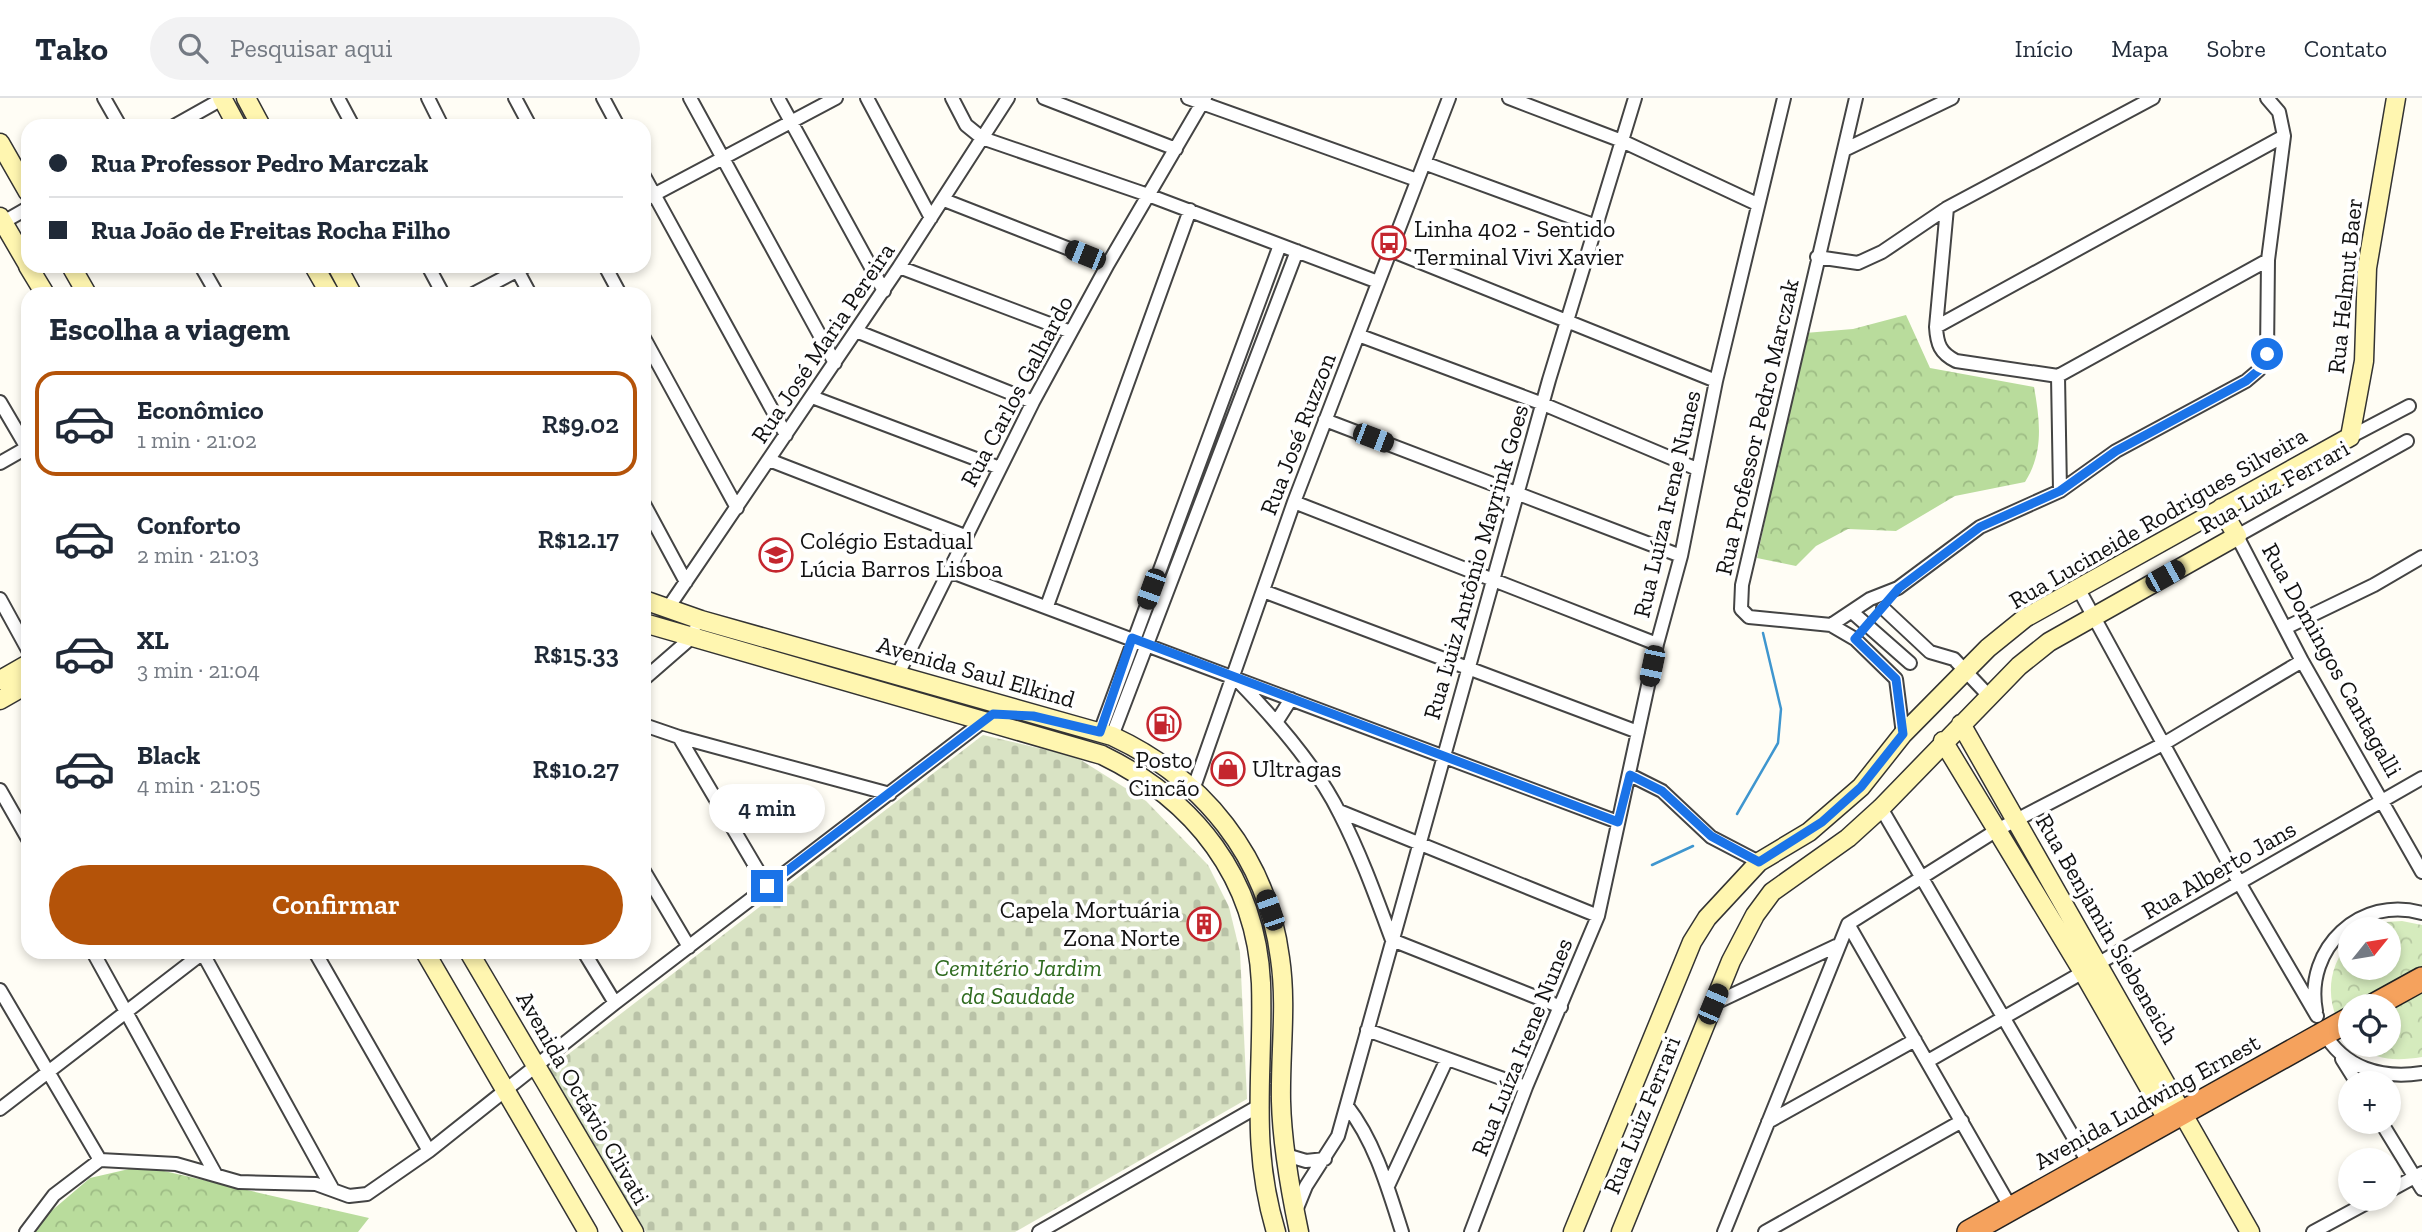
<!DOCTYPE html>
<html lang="pt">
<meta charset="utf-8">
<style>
:root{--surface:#fff;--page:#f2f2f3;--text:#1f2937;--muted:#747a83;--line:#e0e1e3;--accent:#b45309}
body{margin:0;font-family:"Zilla Slab",serif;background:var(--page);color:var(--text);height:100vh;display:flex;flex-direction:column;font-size:26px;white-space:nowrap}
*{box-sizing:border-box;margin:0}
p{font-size:23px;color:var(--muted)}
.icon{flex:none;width:38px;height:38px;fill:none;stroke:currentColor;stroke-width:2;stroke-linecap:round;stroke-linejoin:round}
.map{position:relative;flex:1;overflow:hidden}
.drawer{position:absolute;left:21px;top:189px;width:630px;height:672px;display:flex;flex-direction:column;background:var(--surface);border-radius:21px;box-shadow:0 4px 10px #0003}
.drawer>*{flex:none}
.hud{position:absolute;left:21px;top:21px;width:630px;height:154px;border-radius:21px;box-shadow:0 4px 10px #0003;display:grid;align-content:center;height:154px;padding:0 28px;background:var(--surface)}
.needle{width:46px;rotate:60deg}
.buttons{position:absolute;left:2338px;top:819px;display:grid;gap:14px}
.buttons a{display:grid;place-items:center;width:63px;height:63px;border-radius:50%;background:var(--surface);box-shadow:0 4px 10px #0003;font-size:35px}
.end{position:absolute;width:32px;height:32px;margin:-16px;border:9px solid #1a73e8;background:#fff;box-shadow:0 0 0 4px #fff}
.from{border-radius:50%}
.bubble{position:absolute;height:49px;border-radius:24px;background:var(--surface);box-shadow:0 4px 10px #0003;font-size:23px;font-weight:600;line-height:49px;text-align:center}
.car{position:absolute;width:21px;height:42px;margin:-21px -10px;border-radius:9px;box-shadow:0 0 5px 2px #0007;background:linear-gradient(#222 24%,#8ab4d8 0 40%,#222 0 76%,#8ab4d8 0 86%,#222 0)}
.hud b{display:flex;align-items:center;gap:24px;height:66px;font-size:26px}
.hud b+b{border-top:2px solid var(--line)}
.hud i{width:18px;height:18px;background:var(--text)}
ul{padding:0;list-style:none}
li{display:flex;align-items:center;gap:21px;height:105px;margin:0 14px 10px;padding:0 14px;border:4px solid transparent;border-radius:21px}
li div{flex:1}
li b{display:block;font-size:26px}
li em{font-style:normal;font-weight:600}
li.selected{border-color:var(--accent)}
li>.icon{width:63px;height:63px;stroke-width:1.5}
h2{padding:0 28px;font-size:32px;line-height:84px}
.primary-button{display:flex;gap:14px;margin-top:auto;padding:14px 28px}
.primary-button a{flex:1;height:80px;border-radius:42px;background:var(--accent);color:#fff;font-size:28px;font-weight:600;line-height:80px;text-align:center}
header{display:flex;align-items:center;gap:42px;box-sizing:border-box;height:98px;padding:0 35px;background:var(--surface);border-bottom:2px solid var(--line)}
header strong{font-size:33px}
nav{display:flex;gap:38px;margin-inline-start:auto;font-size:24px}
.search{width:490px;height:63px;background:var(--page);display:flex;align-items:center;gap:18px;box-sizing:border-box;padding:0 24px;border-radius:38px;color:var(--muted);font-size:26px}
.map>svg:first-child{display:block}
.forest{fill:url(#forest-crowns)}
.cemetery{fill:url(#cemetery-stones)}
.park{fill:url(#park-crowns)}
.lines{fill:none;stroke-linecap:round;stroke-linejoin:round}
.stream{stroke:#3f96cf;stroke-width:2.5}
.street-casing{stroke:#444;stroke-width:16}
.secondary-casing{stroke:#333;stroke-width:21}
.highway-casing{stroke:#222;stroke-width:26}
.street{stroke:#fff;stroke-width:12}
.secondary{stroke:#fff6b0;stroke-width:18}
.highway{stroke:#f5a25d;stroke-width:23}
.route{stroke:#1a73e8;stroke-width:9}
.labels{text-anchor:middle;stroke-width:7;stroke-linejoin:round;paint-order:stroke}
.poi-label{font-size:24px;fill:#111;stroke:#fff;text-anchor:start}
.street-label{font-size:24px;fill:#111;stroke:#fff}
.park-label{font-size:24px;font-style:italic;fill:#2f6b1f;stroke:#fff}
</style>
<header>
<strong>Tako</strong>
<div class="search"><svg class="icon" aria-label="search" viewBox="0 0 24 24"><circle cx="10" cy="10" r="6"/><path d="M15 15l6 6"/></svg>Pesquisar aqui</div>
<nav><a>Início</a><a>Mapa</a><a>Sobre</a><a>Contato</a></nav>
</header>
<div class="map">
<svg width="2422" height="1134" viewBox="0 0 2422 1134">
<defs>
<pattern id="forest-crowns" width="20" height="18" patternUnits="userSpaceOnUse" patternTransform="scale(1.75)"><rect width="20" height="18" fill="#b9dc9c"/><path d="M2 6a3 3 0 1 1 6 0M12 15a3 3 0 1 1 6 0" fill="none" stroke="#9ebc85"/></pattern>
<pattern id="cemetery-stones" width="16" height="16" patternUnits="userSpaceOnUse" patternTransform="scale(1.75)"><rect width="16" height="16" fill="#d9e3c4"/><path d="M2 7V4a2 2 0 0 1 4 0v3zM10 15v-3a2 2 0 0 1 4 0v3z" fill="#b9c2a7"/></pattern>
<pattern id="park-crowns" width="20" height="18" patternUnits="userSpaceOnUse" patternTransform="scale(1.75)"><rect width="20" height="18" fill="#d5ebbd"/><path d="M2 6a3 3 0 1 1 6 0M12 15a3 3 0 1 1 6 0" fill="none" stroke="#b6c8a1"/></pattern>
</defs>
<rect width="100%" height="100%" fill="#fffdf5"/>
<path class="forest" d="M 1906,217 L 1930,270 L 2034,289 C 2040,323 2044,354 2025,384 L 1955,398 L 1896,433 L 1848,431 L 1816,448 L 1796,468 L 1757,460 L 1805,235 L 1853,231 Z
M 142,1068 L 369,1120 L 358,1134 L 33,1134 L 49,1115 L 90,1080 Z"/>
<path class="cemetery" d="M 983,637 L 1076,659 L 1146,703 L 1208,767 L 1229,809 L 1240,854 L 1247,1001 L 1015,1134 L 646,1134 L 549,971 Z"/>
<path class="park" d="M 2402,823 L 2422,827 L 2422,959 C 2397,963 2377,963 2356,947 L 2389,947 L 2389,908 L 2350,908 L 2350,941 C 2325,913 2324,872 2350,844 L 2350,870 L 2389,870 L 2389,831 L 2367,831 L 2385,824 Z"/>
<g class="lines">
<path class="stream" d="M 1737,716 L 1778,645 L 1781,611 L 1763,535
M 1652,767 L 1693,748"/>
<defs>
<path id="street" d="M 104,0 L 120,28
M 338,0 L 353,28
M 428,0 L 442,28
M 515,0 L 530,28
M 603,0 L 618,28
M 690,0 L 835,265
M 778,0 L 884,193
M 867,0 L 931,120
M 952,0 L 966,27 L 982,40 L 1148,97 L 1378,184
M 1044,0 L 1176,51
M 1188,0 L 1417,82
M 1509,0 L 1622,43 L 1757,106
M 1856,0 L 1742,487 L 1741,511 L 1749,519 L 1831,527 L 1870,501 L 1898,490 L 1980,429 L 2060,393 L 2116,353 L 2246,283 L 2259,272 L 2267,256 L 2268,162 L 2284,38 L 2279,14 L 2267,0
M 174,28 L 222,1
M 1844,52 L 1952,0
M 1424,65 L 1596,128
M 644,78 L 786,337
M 644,102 L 836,0
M 944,102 L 1108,166
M 1947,110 L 1936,229 C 1937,246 1940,255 1956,263 L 2058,278
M 0,126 L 28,110
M 1390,152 L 1716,283
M 1817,159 L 1858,165 L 1882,154 L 1947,110 L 2153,0
M 201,168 L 217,196
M 428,168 L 443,196
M 515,168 L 530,196
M 605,168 L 620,196
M 899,169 L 1071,234
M 473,196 L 526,168
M 1936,229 L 2284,38
M 856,233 L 1033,304
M 1358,237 L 1543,306 L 1697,371
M 644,240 L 737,410
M 2058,278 L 2268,162
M 2058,278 L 2060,393
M 812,299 L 1000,370
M 0,304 L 27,350
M 1325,322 L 1681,458
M 2350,339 L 2409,308
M 2407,343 L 2237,438 L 2302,563 L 2422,774
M 769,362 L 965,438
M 0,365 L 28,349
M 1294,404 L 1657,546
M 644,406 L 686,484
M 949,473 L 1618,724
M 2078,490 L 2240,786 L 2317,918
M 1263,493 L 1638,634
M 0,501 L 28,552
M 1047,508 L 1190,112
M 668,510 L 899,169 L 1008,0
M 1883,510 L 1930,554 L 1954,561 L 1989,598
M 1852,514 L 1910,565
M 1831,527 L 1855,541 L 1896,581 L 1903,636
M 2285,530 L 2374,487 L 2422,459
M 898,576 L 1033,304 L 1108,166 L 1205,0
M 644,581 L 690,541 L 694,533
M 1238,583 C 1274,620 1317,669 1340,716 C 1361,757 1376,799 1392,842 L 1561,909
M 1277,623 L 1291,601
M 644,627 L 679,639 L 890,696
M 1100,634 L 1280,147
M 1112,638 L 1297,153
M 679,639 L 767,788
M 1630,677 L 1662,693 L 1711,739 L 1759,764
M 1194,689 L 1294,404 L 1449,0
M 0,692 L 28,741
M 1881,710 L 2089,1066
M 1339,713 L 1598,818
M 644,773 L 689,849
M 1848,826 L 1997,732 L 2165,645 L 2302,563
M 1848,826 L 2011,1110
M 93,854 L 216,1077
M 202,854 L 332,1090
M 315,854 L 429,1053
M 584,854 L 615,905
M 0,892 L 100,1062
M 1713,906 L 1836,848
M 2316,913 C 2304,850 2361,797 2422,815
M 1367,932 L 1526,989
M 2323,933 C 2344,971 2382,981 2422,975
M 2342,961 L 2357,985
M 1928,963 L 2422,680
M 1347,1008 C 1375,1044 1388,1090 1402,1134
M 0,1011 L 204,854
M 1768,1024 L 1915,942
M 2381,1024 L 2422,1091
M 1286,1057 L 1306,1063 L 1325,1061
M 1388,1088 L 1447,961
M 2389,1093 L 2422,1075
M 1295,1115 L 1306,1088 L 1338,1038 L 1549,282 L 1635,0
M 26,1134 L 54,1097 L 100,1062 L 176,1066 L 239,1084 L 316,1086 L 349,1098 L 367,1096 L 429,1053 L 615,905 L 985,622
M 1039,1134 L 1257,1009
M 1471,1134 L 1526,989 L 1598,818 L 1657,546 L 1681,458 L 1716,283 L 1784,0
M 1724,1134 L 1848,826
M 1765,1134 L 1962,1023
M 2313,1134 L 2374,1101"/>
<path id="secondary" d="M 222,0 L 237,28
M 246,0 L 261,28
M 0,45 L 28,94
M 0,119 L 28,167
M 28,168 L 45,196
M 71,168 L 87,196
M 314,168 L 330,196
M 337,168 L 352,196
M 644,502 L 701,522 L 1112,638 C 1203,680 1267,759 1280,860 C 1287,907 1280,955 1281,1003 C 1282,1047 1290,1091 1299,1134
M 644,525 L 1102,657 C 1195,702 1256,780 1261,885 C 1264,975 1249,1044 1276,1134
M 0,582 L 28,566
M 0,602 L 28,586
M 1961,626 L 2250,1134
M 1943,643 L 2083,874 L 2167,1021
M 425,854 L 588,1134
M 469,854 L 634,1134
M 1573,1134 L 1692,844 L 1707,820 L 1759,764 L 1809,734 L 1861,689 L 1903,636 L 1988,550 L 2025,520 L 2350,339 L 2364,263 L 2367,170 L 2396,0
M 1621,1134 L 1731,863 L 1755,817 L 1772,794 L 1848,740 L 1881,710 L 2019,568 L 2049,544 L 2237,438 L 2221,410"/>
<path id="highway" d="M 2373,908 L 2422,881
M 1969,1134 L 2350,921"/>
</defs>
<use href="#street" class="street-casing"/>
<use href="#secondary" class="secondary-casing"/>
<use href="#highway" class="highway-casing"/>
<use href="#street" class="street"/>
<use href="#secondary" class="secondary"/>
<use href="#highway" class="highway"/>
</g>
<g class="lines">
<path class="route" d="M 767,788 L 993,616 L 1033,618 L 1100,634 L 1132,540 L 1618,724 L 1630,677 L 1662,693 L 1711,738 L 1759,764 L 1822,724 L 1861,689 L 1903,636 L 1896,581 L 1855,541 L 1899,490 L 1980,429 L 2060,393 L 2116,353 L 2246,283 L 2259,272 L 2267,256"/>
</g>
<defs>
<symbol id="bus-ring" viewBox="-11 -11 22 22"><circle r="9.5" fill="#fff" stroke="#c4262e" stroke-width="1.5"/><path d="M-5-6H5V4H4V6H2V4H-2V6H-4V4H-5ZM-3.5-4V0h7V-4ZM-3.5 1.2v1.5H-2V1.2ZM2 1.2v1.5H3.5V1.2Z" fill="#c4262e"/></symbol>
<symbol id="school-ring" viewBox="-11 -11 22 22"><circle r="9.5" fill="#fff" stroke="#c4262e" stroke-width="1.5"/><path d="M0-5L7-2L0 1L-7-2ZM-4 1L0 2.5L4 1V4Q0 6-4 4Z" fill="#c4262e"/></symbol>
<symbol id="fuel-ring" viewBox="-11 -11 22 22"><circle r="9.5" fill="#fff" stroke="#c4262e" stroke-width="1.5"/><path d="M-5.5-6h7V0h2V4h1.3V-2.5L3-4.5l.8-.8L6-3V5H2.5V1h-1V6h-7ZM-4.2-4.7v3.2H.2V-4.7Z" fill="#c4262e"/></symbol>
<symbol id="shop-ring" viewBox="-11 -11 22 22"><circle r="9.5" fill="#fff" stroke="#c4262e" stroke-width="1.5"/><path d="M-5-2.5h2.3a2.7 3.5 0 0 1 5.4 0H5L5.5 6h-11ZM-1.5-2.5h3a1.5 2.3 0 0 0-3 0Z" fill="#c4262e"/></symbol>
<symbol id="building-ring" viewBox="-11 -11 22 22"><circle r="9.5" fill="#fff" stroke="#c4262e" stroke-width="1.5"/><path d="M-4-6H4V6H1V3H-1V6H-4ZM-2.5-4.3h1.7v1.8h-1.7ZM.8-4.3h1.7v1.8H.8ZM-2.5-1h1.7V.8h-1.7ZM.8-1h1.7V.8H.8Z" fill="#c4262e"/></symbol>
</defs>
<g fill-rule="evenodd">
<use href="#bus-ring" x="1370" y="126" width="38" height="38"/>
<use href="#school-ring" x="757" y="438" width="38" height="38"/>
<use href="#fuel-ring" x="1145" y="607" width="38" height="38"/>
<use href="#shop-ring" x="1209" y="652" width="38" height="38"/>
<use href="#building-ring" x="1185" y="807" width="38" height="38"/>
</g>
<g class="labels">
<g class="poi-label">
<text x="1414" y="139">Linha 402 - Sentido<tspan x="1414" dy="28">Terminal Vivi Xavier</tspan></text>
<text x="800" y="451">Colégio Estadual<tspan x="800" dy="28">Lúcia Barros Lisboa</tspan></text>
<text x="1164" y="670" text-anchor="middle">Posto<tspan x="1164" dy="28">Cincão</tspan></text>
<text x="1252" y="679">Ultragas</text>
<text x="1180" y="820" text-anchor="end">Capela Mortuária<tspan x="1180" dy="28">Zona Norte</tspan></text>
</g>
<g class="street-label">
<text transform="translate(2345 188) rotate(-84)" y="8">Rua Helmut Baer</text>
<text transform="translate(823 245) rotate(-56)" y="8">Rua José Maria Pereira</text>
<text transform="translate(1017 293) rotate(-62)" y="8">Rua Carlos Galhardo</text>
<text transform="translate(1757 329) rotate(-77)" y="8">Rua Professor Pedro Marczak</text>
<text transform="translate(1298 336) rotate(-69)" y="8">Rua José Ruzzon</text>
<text transform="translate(2274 389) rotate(-29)" y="8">Rua Luiz Ferrari</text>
<text transform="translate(1667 406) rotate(-77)" y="8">Rua Luíza Irene Nunes</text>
<text transform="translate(2158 420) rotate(-30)" y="8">Rua Lucineide Rodrigues Silveira</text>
<text transform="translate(1476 464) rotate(-74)" y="8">Rua Luiz Antônio Mayrink Goes</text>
<text transform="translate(2332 562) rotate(61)" y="8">Rua Domingos Cantagalli</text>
<text transform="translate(976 574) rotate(16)" y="8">Avenida Saul Elkind</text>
<text transform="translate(2219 772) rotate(-30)" y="8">Rua Alberto Jans</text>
<text transform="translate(2107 831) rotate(60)" y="8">Rua Benjamin Siebeneich</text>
<text transform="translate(1522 949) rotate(-68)" y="8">Rua Luíza Irene Nunes</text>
<text transform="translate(583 1000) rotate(60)" y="8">Avenida Octávio Clivati</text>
<text transform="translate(2147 1004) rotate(-29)" y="8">Avenida Ludwing Ernest</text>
<text transform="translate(1642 1017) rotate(-68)" y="8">Rua Luiz Ferrari</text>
</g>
<g class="park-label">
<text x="1018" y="878">Cemitério Jardim<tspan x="1018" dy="28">da Saudade</tspan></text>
</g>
</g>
</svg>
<div class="buttons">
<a><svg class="needle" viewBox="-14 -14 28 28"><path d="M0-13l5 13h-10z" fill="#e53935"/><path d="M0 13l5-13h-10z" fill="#747a83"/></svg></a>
<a><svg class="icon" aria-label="locate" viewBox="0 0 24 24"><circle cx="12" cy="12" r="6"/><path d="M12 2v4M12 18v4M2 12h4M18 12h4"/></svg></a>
<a>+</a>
<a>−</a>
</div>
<i class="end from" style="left:2267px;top:256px"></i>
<i class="end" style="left:767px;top:788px"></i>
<div class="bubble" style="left:709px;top:686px;width:116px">4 min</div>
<i class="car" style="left:1085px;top:157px;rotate:292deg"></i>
<i class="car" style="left:1373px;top:340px;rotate:111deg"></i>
<i class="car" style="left:2165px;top:478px;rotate:61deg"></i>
<i class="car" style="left:1151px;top:491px;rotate:200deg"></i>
<i class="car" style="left:1652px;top:568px;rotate:192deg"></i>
<i class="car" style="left:1270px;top:812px;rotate:341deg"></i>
<i class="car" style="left:1713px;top:906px;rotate:23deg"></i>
<div class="hud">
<b><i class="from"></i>Rua Professor Pedro Marczak</b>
<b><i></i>Rua João de Freitas Rocha Filho</b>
</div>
<section class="drawer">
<h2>Escolha a viagem</h2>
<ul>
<li class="selected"><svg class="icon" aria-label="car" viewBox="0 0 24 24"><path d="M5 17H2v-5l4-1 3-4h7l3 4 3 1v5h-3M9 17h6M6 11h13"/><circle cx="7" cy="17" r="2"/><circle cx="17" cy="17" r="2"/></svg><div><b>Econômico</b><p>1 min · 21:02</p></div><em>R$9.02</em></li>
<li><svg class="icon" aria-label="car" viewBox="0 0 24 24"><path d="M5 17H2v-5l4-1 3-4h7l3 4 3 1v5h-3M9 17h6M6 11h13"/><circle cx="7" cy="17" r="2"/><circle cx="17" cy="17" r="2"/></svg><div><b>Conforto</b><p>2 min · 21:03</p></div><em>R$12.17</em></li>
<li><svg class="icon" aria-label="car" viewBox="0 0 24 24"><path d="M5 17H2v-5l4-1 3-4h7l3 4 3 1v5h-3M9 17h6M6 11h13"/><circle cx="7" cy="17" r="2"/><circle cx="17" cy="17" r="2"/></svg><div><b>XL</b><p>3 min · 21:04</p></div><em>R$15.33</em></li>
<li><svg class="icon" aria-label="car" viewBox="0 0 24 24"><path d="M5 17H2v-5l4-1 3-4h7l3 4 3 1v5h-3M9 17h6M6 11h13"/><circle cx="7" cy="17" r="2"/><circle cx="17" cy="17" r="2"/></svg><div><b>Black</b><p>4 min · 21:05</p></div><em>R$10.27</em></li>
</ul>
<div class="primary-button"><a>Confirmar</a></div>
</section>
</div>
